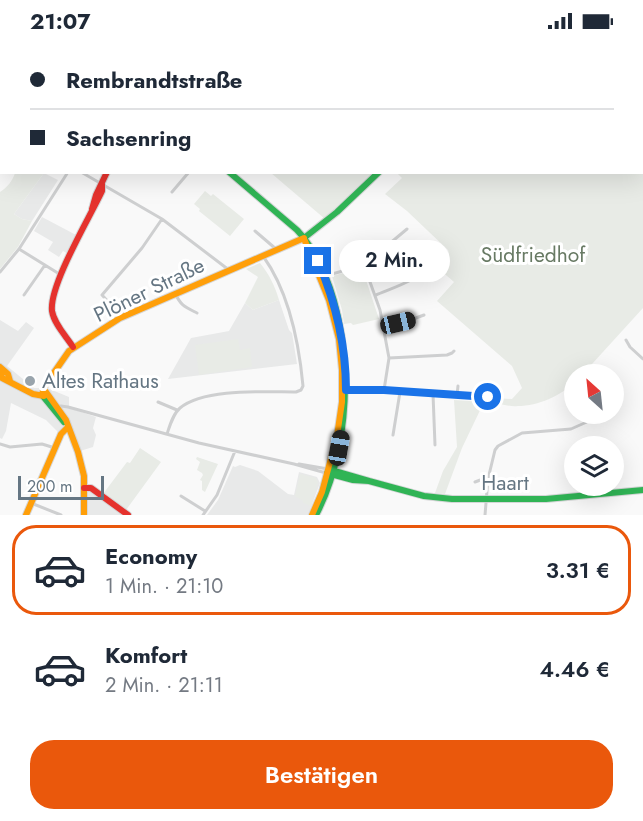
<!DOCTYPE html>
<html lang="de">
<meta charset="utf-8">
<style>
:root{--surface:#fff;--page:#f6f6f7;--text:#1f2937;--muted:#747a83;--line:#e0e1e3;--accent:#ea580c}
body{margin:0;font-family:Jost,sans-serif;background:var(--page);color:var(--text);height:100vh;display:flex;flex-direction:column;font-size:22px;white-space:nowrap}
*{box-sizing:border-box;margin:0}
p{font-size:20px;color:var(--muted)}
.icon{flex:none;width:33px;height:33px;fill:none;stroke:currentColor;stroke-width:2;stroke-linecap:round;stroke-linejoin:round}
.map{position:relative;height:473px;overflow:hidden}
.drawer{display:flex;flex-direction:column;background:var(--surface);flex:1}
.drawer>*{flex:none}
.top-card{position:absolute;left:0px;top:0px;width:644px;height:132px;box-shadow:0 6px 24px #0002;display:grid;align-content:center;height:132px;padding:0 30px;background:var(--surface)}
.needle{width:39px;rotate:333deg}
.fabs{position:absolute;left:564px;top:322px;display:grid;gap:12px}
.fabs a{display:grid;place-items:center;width:60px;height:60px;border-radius:50%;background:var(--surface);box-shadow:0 6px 24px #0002;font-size:30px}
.scale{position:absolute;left:18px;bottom:15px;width:86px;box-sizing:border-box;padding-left:6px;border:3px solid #657683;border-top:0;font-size:16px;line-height:21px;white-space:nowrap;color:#657683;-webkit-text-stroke:4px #fff;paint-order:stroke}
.end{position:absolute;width:27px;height:27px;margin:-14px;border:8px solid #1a73e8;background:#fff;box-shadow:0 0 0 3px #fff}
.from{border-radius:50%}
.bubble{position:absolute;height:42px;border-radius:21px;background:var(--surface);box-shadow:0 6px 24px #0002;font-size:20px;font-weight:600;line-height:42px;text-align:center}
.car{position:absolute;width:18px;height:36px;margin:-18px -9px;border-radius:8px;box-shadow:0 0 4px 2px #0007;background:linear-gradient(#222 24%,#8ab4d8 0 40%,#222 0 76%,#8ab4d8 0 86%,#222 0)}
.top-card b{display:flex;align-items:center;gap:21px;height:57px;font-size:22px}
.top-card b+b{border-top:2px solid var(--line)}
.top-card i{width:15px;height:15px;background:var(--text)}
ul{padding:10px 0 0;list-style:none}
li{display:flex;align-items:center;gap:18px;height:90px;margin:0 12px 9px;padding:0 18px;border:3px solid transparent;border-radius:24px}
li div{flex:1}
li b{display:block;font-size:22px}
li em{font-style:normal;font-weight:600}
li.selected{border-color:var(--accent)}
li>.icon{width:54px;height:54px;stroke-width:1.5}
.button{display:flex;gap:12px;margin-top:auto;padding:12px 30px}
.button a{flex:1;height:69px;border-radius:24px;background:var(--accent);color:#fff;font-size:24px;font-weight:600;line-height:69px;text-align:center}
.status{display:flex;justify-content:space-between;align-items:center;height:42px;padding:0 30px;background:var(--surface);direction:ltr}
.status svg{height:16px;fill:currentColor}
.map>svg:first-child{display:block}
.built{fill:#e8e9e9}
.green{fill:#e8ebe6}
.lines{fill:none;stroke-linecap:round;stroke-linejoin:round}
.river{stroke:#ced6d9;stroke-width:5}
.fast-casing{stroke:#d5d6d7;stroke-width:8}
.slow-casing{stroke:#d5d6d7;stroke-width:8}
.jam-casing{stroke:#d5d6d7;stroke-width:8}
.street{stroke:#cecfd0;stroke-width:3}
.fast{stroke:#30b455;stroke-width:6}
.slow{stroke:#ff9f0a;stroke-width:6}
.jam{stroke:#e5322d;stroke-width:6}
.route{stroke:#1a73e8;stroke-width:8}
.poi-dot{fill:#99a4ac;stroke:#fff;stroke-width:2}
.labels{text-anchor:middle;stroke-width:6;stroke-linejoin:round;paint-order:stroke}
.park-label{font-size:21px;fill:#687a64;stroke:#fff}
.street-label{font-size:21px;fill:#657683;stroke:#fff}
.poi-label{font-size:21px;fill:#657683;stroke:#fff;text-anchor:start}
</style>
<div class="status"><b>21:07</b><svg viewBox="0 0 49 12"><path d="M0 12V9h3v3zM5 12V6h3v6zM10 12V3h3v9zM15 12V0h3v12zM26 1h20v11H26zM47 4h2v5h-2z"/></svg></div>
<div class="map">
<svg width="643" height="473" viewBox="0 0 643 473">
<rect width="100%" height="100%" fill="#f9f9f9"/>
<path class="built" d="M 44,131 L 58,138 L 32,179 L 22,177 L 14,172 Z
M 42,175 L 78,194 L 68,212 L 63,209 L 59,215 L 48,208 L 53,200 L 34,189 Z
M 279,258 L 289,288 L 292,291 L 297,322 L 168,337 L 191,296 L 229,289 L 245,261 L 253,268 Z
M 0,278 L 18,289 L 26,280 L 34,286 L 7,324 L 34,346 L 47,346 L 69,355 L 69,366 L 96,375 L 93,386 L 96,393 L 93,405 L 80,409 L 69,382 L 63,385 L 59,391 L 46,378 L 11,361 L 6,389 L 2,397 L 0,396 Z
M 240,423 L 258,429 L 288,452 L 294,453 L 299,430 L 317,435 L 320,441 L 308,473 L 207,473 L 218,458 L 233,424 L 235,425 Z
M 90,447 L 125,473 L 87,473 L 87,449 Z"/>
<path class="green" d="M 643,71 L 643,266 L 582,333 L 574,333 L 574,340 C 561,354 538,364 518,364 C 510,365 502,362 494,361 L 495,356 L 512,357 L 522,346 L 512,324 L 437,259 L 454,240 L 439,227 L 449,212 L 448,208 L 407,169 L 385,152 L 402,136 L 397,131 L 642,130 Z
M 15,131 L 44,131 L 14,172 L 22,177 L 32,179 L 18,205 L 0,227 L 0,150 C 7,146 13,138 15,131 Z
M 271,131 L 374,131 L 325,177 Z
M 205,149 L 211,154 L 213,152 L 244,177 L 230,194 L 199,169 L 200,167 L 194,162 Z
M 260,221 C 269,232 275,244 279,258 L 253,268 L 245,261 L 258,235 L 246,227 Z
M 362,226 L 379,277 L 353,283 L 351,281 L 344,282 L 342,268 L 332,234 Z
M 238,297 L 240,308 L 250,306 L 252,325 L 199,333 L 195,303 Z
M 454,358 L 484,360 L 462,406 L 445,452 L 435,451 L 443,429 L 457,405 Z
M 140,406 L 161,420 L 126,468 L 103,452 L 127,420 L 130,421 Z
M 197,415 L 218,422 L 205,450 L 202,448 L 202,439 L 200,438 L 203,433 L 202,431 L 197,428 L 200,420 L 196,417 Z
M 300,432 L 316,436 L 318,440 L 311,464 L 303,461 L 303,459 L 295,454 Z"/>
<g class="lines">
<path class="river" d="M 152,2 L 153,0
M 0,29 L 2,27"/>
<defs>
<path id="fast" d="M 229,130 L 297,188 L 304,196 L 337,170 L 379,130
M 304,196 C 357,266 356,398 316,473
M 42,353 L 64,380
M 331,428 L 369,439
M 327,431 L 353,438 L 369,439 L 424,454 L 452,457 L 546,457 L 643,448"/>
<path id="slow" d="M 77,0 L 79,2
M 520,2 L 521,0
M 305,199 L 329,258 L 339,297 L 342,328 L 342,360 L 337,394 L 322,450 L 312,473
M 0,325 L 8,332 L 10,339
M 0,326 L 2,336 L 33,352 L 44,354
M 46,350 L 66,378 L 78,410 L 84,434 L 84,473
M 42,353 L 44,345 L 69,309 L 120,276 L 304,196
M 26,473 L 61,392 L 68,385"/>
<path id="jam" d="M 192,2 L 194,0
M 92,167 L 96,153 L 107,130
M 73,305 C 66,294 54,282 52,269 C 49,243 90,175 102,149 L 102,142
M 84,446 L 91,446 L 128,473"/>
</defs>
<use href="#fast" class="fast-casing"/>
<use href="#slow" class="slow-casing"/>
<use href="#jam" class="jam-casing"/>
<path class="street" d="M 216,0 L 217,2
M 255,0 L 255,2
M 387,0 L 389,2
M 592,0 L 593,2
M 26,2 L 29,0
M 0,15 L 2,16
M 642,16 L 643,15
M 642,40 L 643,41
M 642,47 L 643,48
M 0,109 L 2,108
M 81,130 L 162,177 L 229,228
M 172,150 L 189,130
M 255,189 L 276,207
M 19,207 L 61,233
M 364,223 L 380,268 L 389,316 L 384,348
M 0,230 L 19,207 L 68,130
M 332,232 L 364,223 L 407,187
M 175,251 C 181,264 185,265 197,271
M 24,253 L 45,223
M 376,253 C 395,245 419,238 432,221
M 120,276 L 113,265 L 102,253 L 142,206 L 162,177
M 384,284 L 413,277 L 424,273
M 626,298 L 630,305 L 643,317
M 389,316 L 447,313 L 452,311 L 454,309
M 344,348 L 384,348 L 488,355 L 496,353
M 433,352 L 435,403
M 457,353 L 458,344
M 158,360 L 177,368
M 58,365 L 61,364 L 68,365 L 199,401 L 294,422 L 326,431
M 167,392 C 170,383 173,372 180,366 C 204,346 264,350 296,350 L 301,348 L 303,344 C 299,301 289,250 263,214
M 393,393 L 400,350
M 0,402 L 10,405 L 42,402 L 55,406
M 299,422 L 328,427
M 475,440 L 483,437 L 488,437
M 181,454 L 205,469
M 31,461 L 61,473
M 203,473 L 217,453 L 235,409
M 485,473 L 488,437 L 495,408 L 498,404 L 522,391 L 571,387 L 589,379 L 599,372"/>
<use href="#fast" class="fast"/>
<use href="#slow" class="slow"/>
<use href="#jam" class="jam"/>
</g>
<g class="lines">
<path class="route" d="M 318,219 C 336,261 346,303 346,348 L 384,348 L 488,355"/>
</g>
<circle class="poi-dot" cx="30" cy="339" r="6"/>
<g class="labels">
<g class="park-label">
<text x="533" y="220">Südfriedhof</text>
</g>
<g class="street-label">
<text transform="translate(149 248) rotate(-26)" y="7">Plöner Straße</text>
<text x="505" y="448">Haart</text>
</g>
<g class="poi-label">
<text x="42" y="346">Altes Rathaus</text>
</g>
</g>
</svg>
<div class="fabs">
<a><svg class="needle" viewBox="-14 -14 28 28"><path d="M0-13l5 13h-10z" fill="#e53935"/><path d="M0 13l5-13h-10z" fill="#747a83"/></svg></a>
<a><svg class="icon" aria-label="layers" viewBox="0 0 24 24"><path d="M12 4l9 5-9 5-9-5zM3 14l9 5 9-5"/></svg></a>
</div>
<div class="scale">200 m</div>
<i class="end from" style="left:488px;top:355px"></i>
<i class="end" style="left:318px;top:219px"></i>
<div class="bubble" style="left:339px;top:198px;width:111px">2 Min.</div>
<i class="car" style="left:398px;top:281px;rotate:77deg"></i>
<i class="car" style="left:339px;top:406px;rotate:10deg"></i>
<div class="top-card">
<b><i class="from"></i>Rembrandtstraße</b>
<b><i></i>Sachsenring</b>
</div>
</div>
<section class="drawer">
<ul>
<li class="selected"><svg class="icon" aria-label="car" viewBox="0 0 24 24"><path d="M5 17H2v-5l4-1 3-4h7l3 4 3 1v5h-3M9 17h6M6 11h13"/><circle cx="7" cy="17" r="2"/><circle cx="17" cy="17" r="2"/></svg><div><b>Economy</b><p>1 Min. · 21:10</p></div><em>3.31 €</em></li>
<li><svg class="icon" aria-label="car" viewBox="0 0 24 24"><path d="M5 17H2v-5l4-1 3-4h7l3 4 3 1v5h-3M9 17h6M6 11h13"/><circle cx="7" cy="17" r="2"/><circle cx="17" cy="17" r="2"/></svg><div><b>Komfort</b><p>2 Min. · 21:11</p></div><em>4.46 €</em></li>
</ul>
<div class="button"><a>Bestätigen</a></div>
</section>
